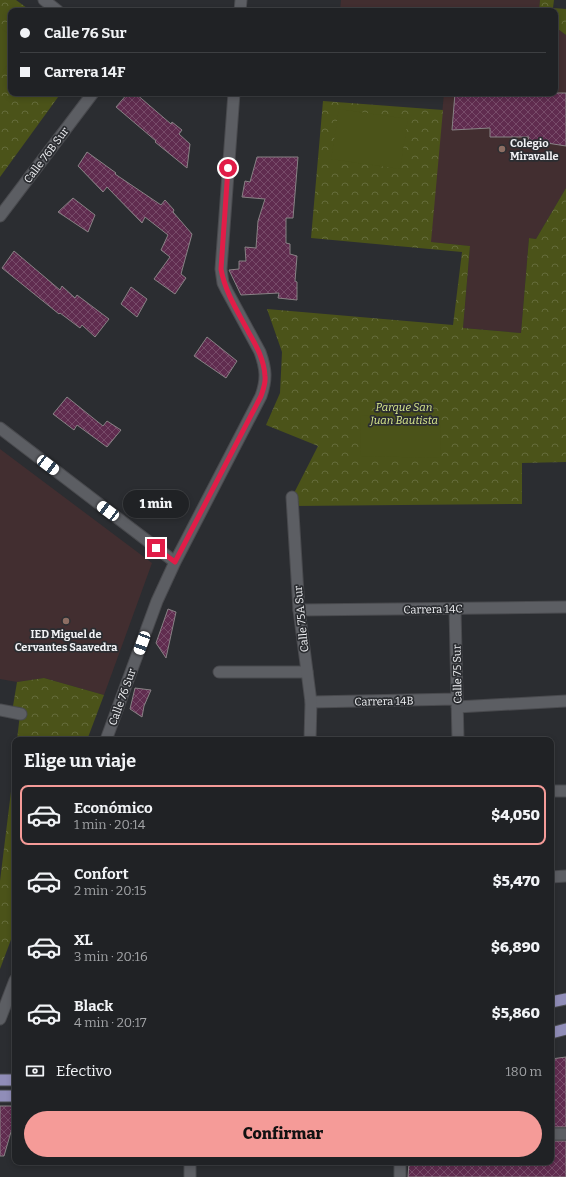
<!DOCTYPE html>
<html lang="es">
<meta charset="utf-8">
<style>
:root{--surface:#202225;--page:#2d2f32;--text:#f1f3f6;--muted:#a2a4a7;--line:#3d3f42;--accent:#f59b98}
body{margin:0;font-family:Bitter,serif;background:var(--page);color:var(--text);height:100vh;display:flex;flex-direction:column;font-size:15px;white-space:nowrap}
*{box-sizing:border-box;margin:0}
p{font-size:13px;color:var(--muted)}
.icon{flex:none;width:22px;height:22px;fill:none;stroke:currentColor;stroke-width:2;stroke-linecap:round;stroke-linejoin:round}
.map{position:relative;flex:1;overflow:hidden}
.panel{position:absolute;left:12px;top:737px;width:542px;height:428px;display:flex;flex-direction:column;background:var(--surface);border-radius:8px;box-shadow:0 2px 6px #0003,0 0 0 1px var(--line)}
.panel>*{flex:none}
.guide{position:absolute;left:8px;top:8px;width:550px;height:88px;border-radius:8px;box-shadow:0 2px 6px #0003,0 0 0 1px var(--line);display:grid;align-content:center;height:88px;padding:0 12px;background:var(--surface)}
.end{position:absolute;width:18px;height:18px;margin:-9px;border:5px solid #e11d48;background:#fff;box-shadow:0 0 0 2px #fff}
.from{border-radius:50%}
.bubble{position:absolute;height:28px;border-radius:14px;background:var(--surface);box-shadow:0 2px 6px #0003,0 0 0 1px var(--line);font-size:13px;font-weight:800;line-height:28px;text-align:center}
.car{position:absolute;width:12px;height:24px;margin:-12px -6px;border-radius:5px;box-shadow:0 0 3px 1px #0007;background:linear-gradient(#fff 24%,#345 0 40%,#fff 0 76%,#345 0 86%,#fff 0)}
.guide b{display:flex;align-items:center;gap:14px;height:38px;font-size:15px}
.guide b+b{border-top:1px solid var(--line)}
.guide i{width:10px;height:10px;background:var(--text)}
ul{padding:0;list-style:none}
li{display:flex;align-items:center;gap:12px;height:60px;margin:0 8px 6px;padding:0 4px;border:2px solid transparent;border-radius:8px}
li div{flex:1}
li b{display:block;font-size:15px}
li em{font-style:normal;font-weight:800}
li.selected{border-color:var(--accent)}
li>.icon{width:36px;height:36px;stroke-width:1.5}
h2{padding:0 12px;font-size:18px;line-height:48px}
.pay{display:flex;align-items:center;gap:10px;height:44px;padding:0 12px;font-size:15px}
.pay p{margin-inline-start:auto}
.cta{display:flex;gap:8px;margin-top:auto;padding:8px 12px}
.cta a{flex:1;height:46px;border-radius:24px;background:var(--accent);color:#111;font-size:16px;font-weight:800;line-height:46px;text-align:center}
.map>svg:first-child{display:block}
.education{fill:#422e30}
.park{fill:url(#park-crowns)}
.pitch{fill:#4b5319}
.building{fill:url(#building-cross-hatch);stroke:#888285}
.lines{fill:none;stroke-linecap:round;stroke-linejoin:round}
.minor-casing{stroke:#494a4e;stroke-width:13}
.tertiary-casing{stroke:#494a4e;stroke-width:13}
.primary-casing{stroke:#494a4e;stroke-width:13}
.minor{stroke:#5c5e63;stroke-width:11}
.tertiary{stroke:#5c5e63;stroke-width:11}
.primary{stroke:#908db8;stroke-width:11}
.route{stroke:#e11d48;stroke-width:5}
.education-dot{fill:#8d6e63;stroke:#2b2d31;stroke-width:1.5}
.labels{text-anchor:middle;stroke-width:3.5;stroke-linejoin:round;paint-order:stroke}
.poi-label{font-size:11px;font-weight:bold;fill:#f1f2f5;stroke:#2b2d31;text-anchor:start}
.street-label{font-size:11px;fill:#f1f2f5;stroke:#2b2d31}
.park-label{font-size:11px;font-style:italic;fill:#daea8e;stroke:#2b2d31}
</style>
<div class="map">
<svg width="566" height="1177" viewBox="0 0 566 1177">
<defs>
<pattern id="park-crowns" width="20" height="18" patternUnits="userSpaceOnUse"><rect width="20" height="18" fill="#4b5319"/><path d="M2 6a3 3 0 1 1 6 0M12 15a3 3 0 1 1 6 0" fill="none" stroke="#656c3b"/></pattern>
<pattern id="building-cross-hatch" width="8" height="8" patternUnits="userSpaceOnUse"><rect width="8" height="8" fill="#602c4f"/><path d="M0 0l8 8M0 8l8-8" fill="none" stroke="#774b69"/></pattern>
</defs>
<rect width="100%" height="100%" fill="#2b2d31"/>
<path class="education" d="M 341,0 L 540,0 L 539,11 L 340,11 Z
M 555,27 L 566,35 L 566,188 L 536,239 L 529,238 L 521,333 L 463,328 L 470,246 L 430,242 L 444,93 L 555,93 Z
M 0,449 L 152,563 L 104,695 L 44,678 L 17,682 L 0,679 Z"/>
<path class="park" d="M 0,0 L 16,0 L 31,11 L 11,11 L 11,93 L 61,93 L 0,177 Z
M 540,0 L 554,0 L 553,8 L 566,9 L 566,35 L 555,27 L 555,11 L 539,11 Z
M 323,101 L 443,110 L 431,242 L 470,246 L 463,328 L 521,333 L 529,238 L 536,239 L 566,188 L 566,462 L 522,463 L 522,504 L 293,506 L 292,497 L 318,446 L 266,425 L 280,393 L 282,352 L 267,309 L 453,325 L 462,252 L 311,238 Z
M 44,678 L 104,695 L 87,740 L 17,740 L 20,714 L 12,712 L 17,682 Z
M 15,759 L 15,929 L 0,969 L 0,881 Z"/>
<path class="pitch" d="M 0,27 L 11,36 L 11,60 L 0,75 Z
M 339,109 L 408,119 L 400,169 L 331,159 Z
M 361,415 L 441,417 L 440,458 L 360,456 Z"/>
<path class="building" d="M 128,93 L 135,93 L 171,124 L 172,122 L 182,130 L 179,134 L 190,144 L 187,168 L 155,142 L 156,141 L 116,107 Z
M 455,93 L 566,93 L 566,146 L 528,140 L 529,137 L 490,137 L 490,128 L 452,130 Z
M 87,152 L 116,173 L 115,174 L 161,205 L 165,200 L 174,210 L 173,212 L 192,234 L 181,274 L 186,278 L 175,294 L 154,279 L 170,257 L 161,250 L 168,235 L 145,217 L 142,223 L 107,187 L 103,192 L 78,166 Z
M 257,157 L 298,157 L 293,218 L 286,218 L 286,243 L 290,244 L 290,254 L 297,256 L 295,281 L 297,282 L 297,300 L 278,298 L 279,293 L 241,295 L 229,270 L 239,269 L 239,261 L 246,261 L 245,247 L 256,248 L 258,221 L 265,199 L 242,197 L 245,181 L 250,182 Z
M 73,198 L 95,215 L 88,232 L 58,212 Z
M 14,251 L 60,290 L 62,286 L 75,298 L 77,295 L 109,319 L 95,337 L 82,325 L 80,328 L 60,313 L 59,314 L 2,268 Z
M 131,287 L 147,299 L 137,317 L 121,304 Z
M 207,337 L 237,361 L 226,378 L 194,356 Z
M 67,397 L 103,426 L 107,421 L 121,430 L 107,447 L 77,425 L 74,430 L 53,414 Z
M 168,609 L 176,612 L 166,658 L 156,643 Z
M 135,688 L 151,690 L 144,706 L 142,717 L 130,709 Z
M 566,1057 L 566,1127 L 551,1127 L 551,1059 Z
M 0,1106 L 15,1106 L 15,1118 L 4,1156 L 0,1156 Z
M 551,1141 L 566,1141 L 566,1177 L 408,1177 L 409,1162 L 551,1162 Z"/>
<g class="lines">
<defs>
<path id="minor" d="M 44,0 L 58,11
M 0,216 L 93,93
M 292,497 L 299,610
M 455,609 L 458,740
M 219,672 L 307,672
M 311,702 L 457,699
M 457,707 L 566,701
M 0,710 L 21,714
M 551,791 L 566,791
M 551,877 L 566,876
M 551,1134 L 566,1134
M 190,1177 L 190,1162
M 400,1177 L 400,1162"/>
<path id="tertiary" d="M 240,11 L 241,0
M 0,428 L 175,562
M 106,740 L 157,601 L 175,562 L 261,396 C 267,379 266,369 260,352 L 227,291 L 223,283 L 221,269 L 234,93
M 310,740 L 311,702 L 299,610 L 566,607
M 0,1019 L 15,980"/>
<path id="primary" d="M 551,1002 L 566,999
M 551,1033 L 566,1029
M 0,1080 L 15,1080
M 0,1096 L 15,1096"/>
</defs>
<use href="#minor" class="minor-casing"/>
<use href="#tertiary" class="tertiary-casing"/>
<use href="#primary" class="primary-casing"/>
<use href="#minor" class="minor"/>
<use href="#tertiary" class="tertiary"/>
<use href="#primary" class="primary"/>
</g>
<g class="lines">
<path class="route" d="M 156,548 L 175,562 L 261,396 C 263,390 266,383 265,376 C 264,360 257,347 249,333 C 238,312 225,292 221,269 L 228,168"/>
</g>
<g class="education-dot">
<circle cx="502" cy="149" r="4"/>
<circle cx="66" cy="621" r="4"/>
</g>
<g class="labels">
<g class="poi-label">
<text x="510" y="147">Colegio<tspan x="510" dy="13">Miravalle</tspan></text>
<text x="66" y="638" text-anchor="middle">IED Miguel de<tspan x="66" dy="13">Cervantes Saavedra</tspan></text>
</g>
<g class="street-label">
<text transform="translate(46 155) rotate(-53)" y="4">Calle 76B Sur</text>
<text transform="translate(433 609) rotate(-1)" y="4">Carrera 14C</text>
<text transform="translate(301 619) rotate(-96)" y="4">Calle 75A Sur</text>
<text transform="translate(457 674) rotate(-91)" y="4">Calle 75 Sur</text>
<text transform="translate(122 697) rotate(-70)" y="4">Calle 76 Sur</text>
<text transform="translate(384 701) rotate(-1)" y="4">Carrera 14B</text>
</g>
<g class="park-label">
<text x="404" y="411">Parque San<tspan x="404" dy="13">Juan Bautista</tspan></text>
</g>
</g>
</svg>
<i class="end from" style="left:228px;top:168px"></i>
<i class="end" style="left:156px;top:548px"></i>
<div class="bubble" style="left:123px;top:490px;width:66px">1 min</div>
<i class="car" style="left:48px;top:465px;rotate:127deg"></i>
<i class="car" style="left:108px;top:511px;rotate:307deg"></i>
<i class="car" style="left:142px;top:643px;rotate:200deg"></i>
<div class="guide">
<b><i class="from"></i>Calle 76 Sur</b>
<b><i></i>Carrera 14F</b>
</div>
<section class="panel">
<h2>Elige un viaje</h2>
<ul>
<li class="selected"><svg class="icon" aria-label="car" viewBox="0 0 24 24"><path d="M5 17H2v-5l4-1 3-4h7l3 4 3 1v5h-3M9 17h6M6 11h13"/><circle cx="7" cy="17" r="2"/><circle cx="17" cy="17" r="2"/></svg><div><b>Económico</b><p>1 min · 20:14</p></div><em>$4,050</em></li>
<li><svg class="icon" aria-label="car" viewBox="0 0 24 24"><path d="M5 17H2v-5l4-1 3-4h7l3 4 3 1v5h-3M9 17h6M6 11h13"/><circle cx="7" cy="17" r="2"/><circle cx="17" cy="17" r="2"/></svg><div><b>Confort</b><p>2 min · 20:15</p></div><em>$5,470</em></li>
<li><svg class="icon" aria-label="car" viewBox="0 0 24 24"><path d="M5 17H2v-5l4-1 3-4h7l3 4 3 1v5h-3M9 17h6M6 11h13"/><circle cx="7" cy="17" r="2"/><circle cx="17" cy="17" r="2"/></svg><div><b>XL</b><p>3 min · 20:16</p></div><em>$6,890</em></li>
<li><svg class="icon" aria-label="car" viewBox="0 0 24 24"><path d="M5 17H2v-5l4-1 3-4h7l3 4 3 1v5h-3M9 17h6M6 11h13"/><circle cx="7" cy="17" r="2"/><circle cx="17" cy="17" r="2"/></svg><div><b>Black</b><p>4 min · 20:17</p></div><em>$5,860</em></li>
</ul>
<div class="pay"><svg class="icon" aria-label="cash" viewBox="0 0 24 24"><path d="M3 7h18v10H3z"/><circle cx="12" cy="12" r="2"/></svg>Efectivo<p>180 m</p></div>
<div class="cta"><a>Confirmar</a></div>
</section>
</div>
